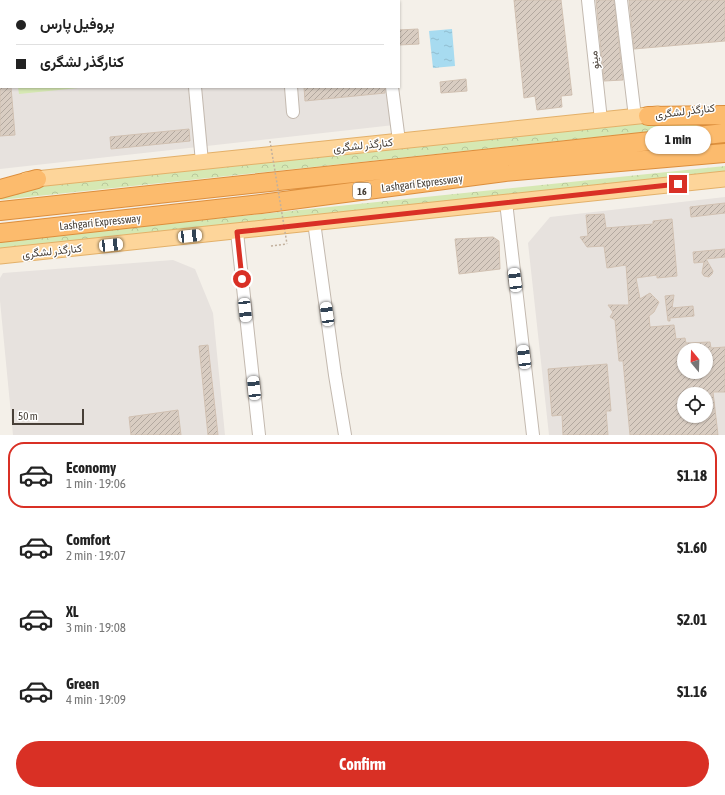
<!DOCTYPE html>
<meta charset="utf-8">
<style>
:root{--surface:#fff;--page:#f2f2f2;--text:#222;--muted:#767676;--line:#e0e0e0;--accent:#d93025}
body{margin:0;font-family:"Asap Condensed",Vazirmatn,sans-serif;background:var(--page);color:var(--text);height:100vh;display:flex;flex-direction:column;font-size:15px;white-space:nowrap}
*{box-sizing:border-box;margin:0}
p{font-size:13px;color:var(--muted)}
.icon{flex:none;width:22px;height:22px;fill:none;stroke:currentColor;stroke-width:2;stroke-linecap:round;stroke-linejoin:round}
.map{position:relative;height:435px;overflow:hidden}
.sheet{display:flex;flex-direction:column;background:var(--surface);flex:1}
.sheet>*{flex:none}
.hud{position:absolute;left:0px;top:0px;width:400px;height:88px;box-shadow:0 1px 3px #0004;display:grid;align-content:center;height:88px;padding:0 16px;background:var(--surface)}
.needle{width:26px;rotate:341deg}
.tools{position:absolute;left:677px;top:343px;display:grid;gap:8px}
.tools a{display:grid;place-items:center;width:36px;height:36px;border-radius:50%;background:var(--surface);box-shadow:0 1px 3px #0004;font-size:20px}
.scale{position:absolute;left:12px;bottom:10px;width:72px;box-sizing:border-box;padding-left:4px;border:2px solid #484038;border-top:0;font-size:11px;line-height:14px;white-space:nowrap;color:#484038;-webkit-text-stroke:3px #fff;paint-order:stroke}
.end{position:absolute;width:18px;height:18px;margin:-9px;border:5px solid #d93025;background:#fff;box-shadow:0 0 0 2px #fff}
.from{border-radius:50%}
.bubble{position:absolute;height:28px;border-radius:14px;background:var(--surface);box-shadow:0 1px 3px #0004;font-size:13px;font-weight:700;line-height:28px;text-align:center}
.car{position:absolute;width:12px;height:24px;margin:-12px -6px;border-radius:5px;box-shadow:0 0 3px 1px #0007;background:linear-gradient(#fff 24%,#345 0 40%,#fff 0 76%,#345 0 86%,#fff 0)}
.hud b{display:flex;align-items:center;gap:14px;height:38px;font-size:15px}
.hud b+b{border-top:1px solid var(--line)}
.hud i{width:10px;height:10px;background:var(--text)}
ul{padding:7px 0 0;list-style:none}
li{display:flex;align-items:center;gap:12px;height:66px;margin:0 8px 6px;padding:0 8px;border:2px solid transparent;border-radius:16px}
li div{flex:1}
li b{display:block;font-size:15px}
li em{font-style:normal;font-weight:700}
li.current{border-color:var(--accent)}
li>.icon{width:36px;height:36px;stroke-width:1.5}
.action{display:flex;gap:8px;margin-top:auto;padding:8px 16px}
.action a{flex:1;height:46px;border-radius:24px;background:var(--accent);color:#fff;font-size:16px;font-weight:700;line-height:46px;text-align:center}
.map>svg:first-child{display:block}
.industrial{fill:#e7e2de;fill-rule:evenodd}
.forest{fill:url(#forest-crowns)}
.park{fill:#d6e8b3}
.water{fill:url(#water-ripples)}
.building{fill:url(#building-hatch);stroke:#d1c1b2;fill-rule:evenodd}
.lines{fill:none;stroke-linecap:round;stroke-linejoin:round}
.minor-casing{stroke:#c3b9af;stroke-width:14}
.major-casing{stroke:#e3b069;stroke-width:17}
.highway-casing{stroke:#dc8e3c;stroke-width:20}
.path{stroke:#c2b09d;stroke-width:1.5;stroke-dasharray:2 2;stroke-linecap:butt}
.minor{stroke:#fff;stroke-width:12}
.major{stroke:#fdd59a;stroke-width:15}
.highway{stroke:#fcbb6d;stroke-width:18}
.path-bridge{stroke:#c2b09d;stroke-width:1.5;stroke-dasharray:2 2;stroke-linecap:butt}
.route{stroke:#d93025;stroke-width:5}
.labels{text-anchor:middle;stroke-width:3;stroke-linejoin:round;paint-order:stroke}
.shield{fill:#fff;stroke:#7f7974;stroke-width:1}
.shield-label{font-size:10px;font-weight:bold;fill:#484038}
.street-label{font-size:11px;fill:#484038;stroke:#fff}
</style>
<div class="map">
<svg width="725" height="435" viewBox="0 0 725 435">
<defs>
<pattern id="forest-crowns" width="20" height="18" patternUnits="userSpaceOnUse"><rect width="20" height="18" fill="#d6e8b3"/><path d="M2 6a3 3 0 1 1 6 0M12 15a3 3 0 1 1 6 0" fill="none" stroke="#b9c89b"/></pattern>
<pattern id="water-ripples" width="26" height="14" patternUnits="userSpaceOnUse"><rect width="26" height="14" fill="#a7dbf0"/><path d="M2 4q2-2 4 0t4 0M15 11q2-2 4 0t4 0" fill="none" stroke="#91bdcf"/></pattern>
<pattern id="building-hatch" width="6" height="6" patternUnits="userSpaceOnUse"><rect width="6" height="6" fill="#d9cdc2"/><path d="M-1 1l2-2M0 6l6-6M5 7l2-2" fill="none" stroke="#b2a89f"/></pattern>
</defs>
<rect width="100%" height="100%" fill="#f4f0e9"/>
<path class="industrial" d="M 0,0 L 384,0 L 384,1 L 1,1 L 1,87 L 391,87 L 394,125 L 0,169 Z
M 725,197 L 725,435 L 549,435 L 528,243 L 550,217 ZM 684,350 L 706,350 L 706,372 L 684,372 ZM 684,394 L 706,394 L 706,416 L 684,416 Z
M 173,260 L 195,269 L 213,313 L 225,435 L 13,435 L 0,301 L 0,278 L 3,273 Z"/>
<path class="forest" d="M 667,120 L 702,126 L 0,200 L 0,193 L 44,186 Z
M 725,166 L 725,176 L 0,252 L 0,241 Z"/>
<path class="park" d="M 10,0 L 91,0 L 91,1 L 10,1 Z
M 18,87 L 88,87 L 19,94 Z"/>
<path class="water" d="M 452,29 L 455,66 L 433,68 L 429,31 Z"/>
<path class="building" d="M 514,0 L 561,0 L 572,95 L 561,96 L 562,107 L 537,110 L 535,96 L 524,98 Z
M 596,0 L 614,0 L 623,80 L 604,81 Z
M 629,0 L 725,0 L 725,41 L 634,49 Z
M 418,29 L 419,44 L 399,45 L 399,30 Z
M 466,79 L 467,91 L 441,93 L 440,82 Z
M 0,87 L 11,87 L 15,135 L 0,136 Z
M 304,87 L 385,87 L 385,93 L 305,101 Z
M 189,129 L 190,141 L 111,149 L 110,137 Z
M 725,203 L 725,213 L 691,217 L 690,207 Z
M 604,214 L 606,228 L 653,224 L 653,221 L 672,219 L 677,276 L 657,278 L 657,275 L 636,278 L 640,299 L 650,293 L 659,302 L 654,312 L 649,316 L 650,327 L 674,325 L 676,339 L 685,338 L 686,343 L 710,342 L 711,348 L 725,347 L 725,392 L 713,392 L 718,435 L 630,435 L 623,361 L 619,361 L 615,320 L 610,317 L 613,312 L 608,305 L 629,305 L 626,265 L 607,268 L 604,246 L 587,247 L 580,237 L 588,236 L 586,215 ZM 684,350 L 706,350 L 706,372 L 684,372 ZM 684,394 L 706,394 L 706,416 L 684,416 Z
M 493,237 L 499,241 L 500,269 L 459,274 L 455,239 Z
M 725,249 L 725,257 L 706,259 L 713,271 L 712,274 L 709,277 L 704,276 L 702,273 L 704,262 L 694,263 L 693,252 Z
M 674,295 L 672,308 L 693,306 L 694,316 L 670,318 L 670,321 L 668,321 L 665,296 Z
M 208,345 L 218,435 L 208,435 L 199,346 Z
M 607,364 L 611,411 L 606,411 L 608,435 L 563,435 L 562,415 L 552,416 L 548,369 Z
M 178,410 L 181,435 L 131,435 L 129,417 Z"/>
<g class="lines">
<defs>
<path id="minor" d="M 186,0 L 186,1
M 280,0 L 280,1
M 382,0 L 382,1
M 588,0 L 601,120
M 621,0 L 635,117
M 195,87 L 202,162
M 291,87 L 293,112
M 392,87 L 399,141
M 506,202 L 533,435
M 314,222 L 335,375 L 345,435
M 237,232 L 259,435"/>
<path id="major" d="M 26,180 L 658,114
M 0,256 L 725,179"/>
<path id="highway" d="M 648,116 L 725,115
M 0,189 L 37,179
M 0,211 L 725,133
M 0,233 L 261,204 L 505,172 L 725,153"/>
</defs>
<use href="#minor" class="minor-casing"/>
<use href="#major" class="major-casing"/>
<use href="#highway" class="highway-casing"/>
<path class="path" d="M 271,246 L 287,244"/>
<use href="#minor" class="minor"/>
<use href="#major" class="major"/>
<use href="#highway" class="highway"/>
<path class="path-bridge" d="M 270,141 L 287,244"/>
</g>
<g class="lines">
<path class="route" d="M 242,279 L 237,232 L 678,184"/>
</g>
<g class="labels">
<rect class="shield" x="353" y="183" width="18" height="16" rx="3"/>
<g class="shield-label">
<text x="362" y="195">16</text>
</g>
<g class="street-label">
<text transform="translate(594 60) rotate(-96)" y="4">مینو</text>
<text transform="translate(685 111) rotate(-7)" y="4">کنارگذر لشگری</text>
<text transform="translate(363 145) rotate(-6)" y="4">کنارگذر لشگری</text>
<text transform="translate(422 183) rotate(-7)" y="4">Lashgari Expressway</text>
<text transform="translate(100 222) rotate(-6)" y="4">Lashgari Expressway</text>
<text transform="translate(52 251) rotate(-6)" y="4">کنارگذر لشگری</text>
</g>
</g>
</svg>
<div class="tools">
<a><svg class="needle" viewBox="-14 -14 28 28"><path d="M0-13l5 13h-10z" fill="#e53935"/><path d="M0 13l5-13h-10z" fill="#767676"/></svg></a>
<a><svg class="icon" aria-label="locate" viewBox="0 0 24 24"><circle cx="12" cy="12" r="6"/><path d="M12 2v4M12 18v4M2 12h4M18 12h4"/></svg></a>
</div>
<div class="scale">50 m</div>
<i class="end from" style="left:242px;top:279px"></i>
<i class="end" style="left:678px;top:184px"></i>
<div class="bubble" style="left:645px;top:126px;width:66px">1 min</div>
<i class="car" style="left:190px;top:236px;rotate:84deg"></i>
<i class="car" style="left:111px;top:245px;rotate:84deg"></i>
<i class="car" style="left:515px;top:280px;rotate:353deg"></i>
<i class="car" style="left:245px;top:310px;rotate:174deg"></i>
<i class="car" style="left:327px;top:314px;rotate:352deg"></i>
<i class="car" style="left:524px;top:357px;rotate:353deg"></i>
<i class="car" style="left:254px;top:388px;rotate:354deg"></i>
<div class="hud">
<b><i class="from"></i>پروفیل پارس</b>
<b><i></i>کنارگذر لشگری</b>
</div>
</div>
<section class="sheet">
<ul>
<li class="current"><svg class="icon" aria-label="car" viewBox="0 0 24 24"><path d="M5 17H2v-5l4-1 3-4h7l3 4 3 1v5h-3M9 17h6M6 11h13"/><circle cx="7" cy="17" r="2"/><circle cx="17" cy="17" r="2"/></svg><div><b>Economy</b><p>1 min · 19:06</p></div><em>$1.18</em></li>
<li><svg class="icon" aria-label="car" viewBox="0 0 24 24"><path d="M5 17H2v-5l4-1 3-4h7l3 4 3 1v5h-3M9 17h6M6 11h13"/><circle cx="7" cy="17" r="2"/><circle cx="17" cy="17" r="2"/></svg><div><b>Comfort</b><p>2 min · 19:07</p></div><em>$1.60</em></li>
<li><svg class="icon" aria-label="car" viewBox="0 0 24 24"><path d="M5 17H2v-5l4-1 3-4h7l3 4 3 1v5h-3M9 17h6M6 11h13"/><circle cx="7" cy="17" r="2"/><circle cx="17" cy="17" r="2"/></svg><div><b>XL</b><p>3 min · 19:08</p></div><em>$2.01</em></li>
<li><svg class="icon" aria-label="car" viewBox="0 0 24 24"><path d="M5 17H2v-5l4-1 3-4h7l3 4 3 1v5h-3M9 17h6M6 11h13"/><circle cx="7" cy="17" r="2"/><circle cx="17" cy="17" r="2"/></svg><div><b>Green</b><p>4 min · 19:09</p></div><em>$1.16</em></li>
</ul>
<div class="action"><a>Confirm</a></div>
</section>
